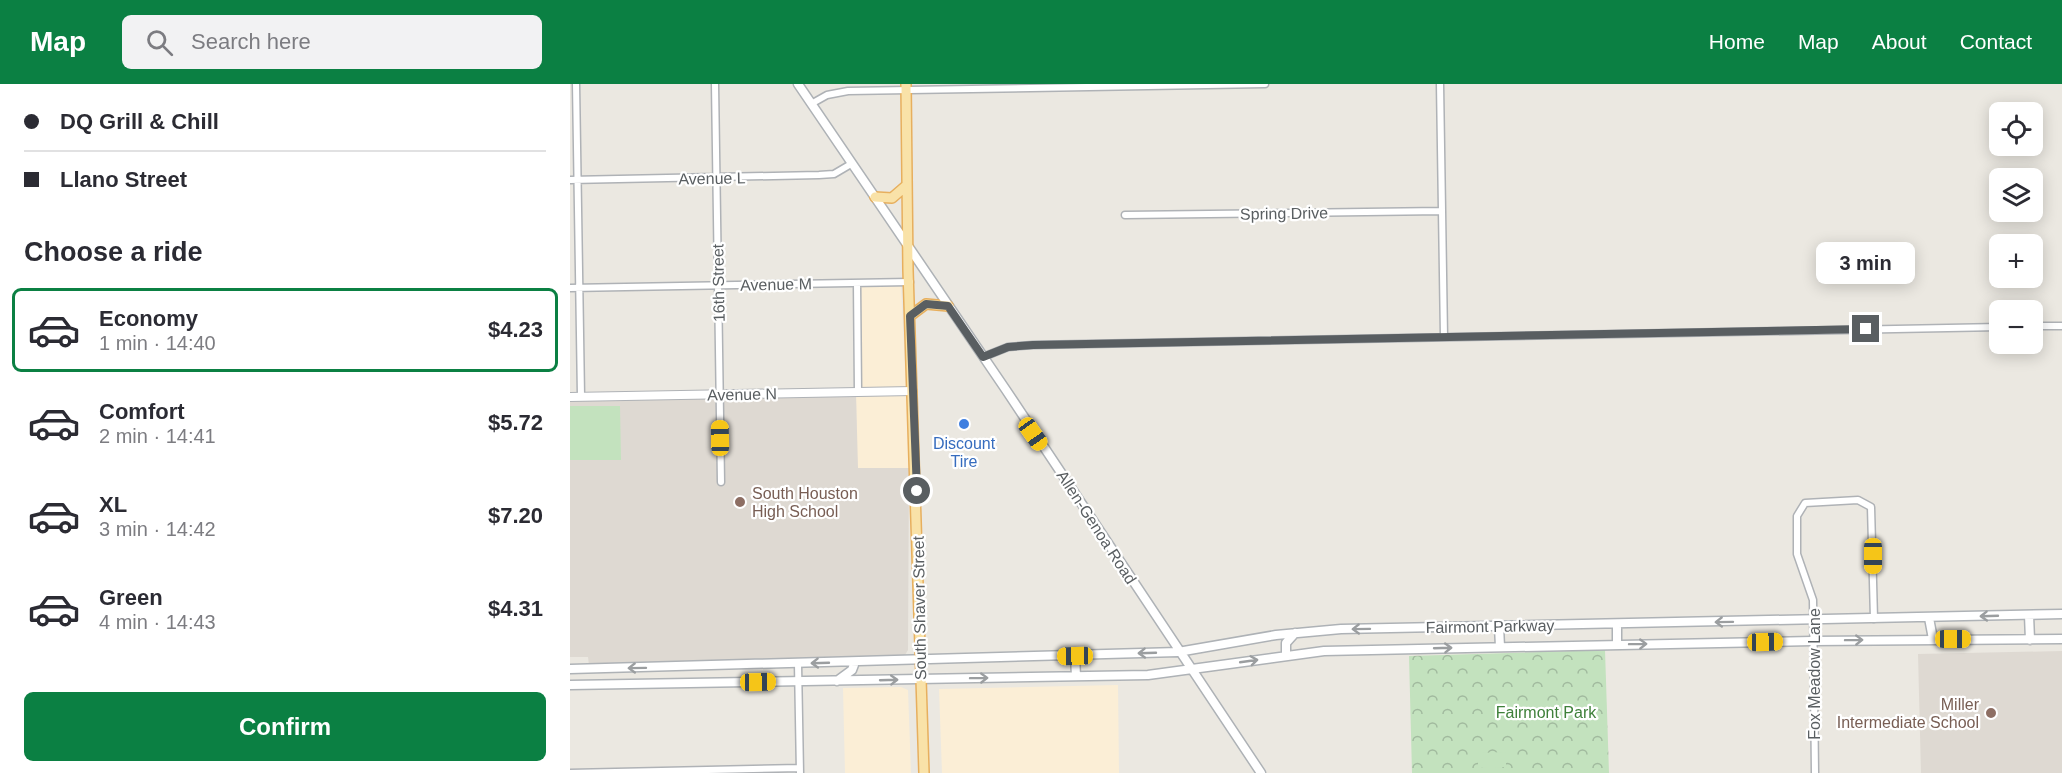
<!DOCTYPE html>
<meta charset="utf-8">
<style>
:root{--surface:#fff;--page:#f2f2f3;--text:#2b2b33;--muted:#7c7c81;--line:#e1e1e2;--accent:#0b8043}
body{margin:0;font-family:Helvetica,sans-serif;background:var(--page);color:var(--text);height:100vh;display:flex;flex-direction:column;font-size:22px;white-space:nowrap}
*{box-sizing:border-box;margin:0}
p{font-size:20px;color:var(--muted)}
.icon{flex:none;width:33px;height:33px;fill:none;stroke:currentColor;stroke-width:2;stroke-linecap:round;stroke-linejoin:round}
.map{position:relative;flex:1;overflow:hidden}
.details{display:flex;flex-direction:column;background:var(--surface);width:570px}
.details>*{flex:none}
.hud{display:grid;align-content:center;height:132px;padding:0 24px;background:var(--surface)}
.buttons{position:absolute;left:1419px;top:18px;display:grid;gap:12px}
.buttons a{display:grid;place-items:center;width:54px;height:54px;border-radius:9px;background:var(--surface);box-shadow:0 3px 15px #0003;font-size:30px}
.end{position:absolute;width:27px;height:27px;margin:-14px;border:8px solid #595e61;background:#fff;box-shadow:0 0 0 3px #fff}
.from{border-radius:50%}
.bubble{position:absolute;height:42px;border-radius:9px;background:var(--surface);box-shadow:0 3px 15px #0003;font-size:20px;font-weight:700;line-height:42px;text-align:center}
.car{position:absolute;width:18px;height:36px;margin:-18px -9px;border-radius:8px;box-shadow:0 0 4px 2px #0007;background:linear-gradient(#f5c518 24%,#345 0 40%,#f5c518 0 76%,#345 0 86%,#f5c518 0)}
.hud b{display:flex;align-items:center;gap:21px;height:57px;font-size:22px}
.hud b+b{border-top:2px solid var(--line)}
.hud i{width:15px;height:15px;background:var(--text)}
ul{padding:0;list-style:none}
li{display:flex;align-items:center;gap:18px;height:84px;margin:0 12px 9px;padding:0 12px;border:3px solid transparent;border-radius:9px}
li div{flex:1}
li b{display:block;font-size:22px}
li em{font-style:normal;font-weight:700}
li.current{border-color:var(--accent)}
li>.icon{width:54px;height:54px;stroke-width:1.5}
h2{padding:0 24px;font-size:27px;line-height:72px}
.primary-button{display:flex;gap:12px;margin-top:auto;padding:12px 24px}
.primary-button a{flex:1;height:69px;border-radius:9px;background:var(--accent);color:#fff;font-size:24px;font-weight:700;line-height:69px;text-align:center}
header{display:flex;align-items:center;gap:36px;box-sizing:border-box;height:84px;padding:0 30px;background:var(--accent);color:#fff}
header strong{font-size:28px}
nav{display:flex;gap:33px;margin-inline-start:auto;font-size:21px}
.search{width:420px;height:54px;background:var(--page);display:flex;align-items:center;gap:15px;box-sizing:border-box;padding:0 21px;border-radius:9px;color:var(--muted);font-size:22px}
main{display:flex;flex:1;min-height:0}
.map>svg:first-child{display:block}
.commercial{fill:#fbeed6}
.education{fill:#ded9d2}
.forest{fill:url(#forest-crowns)}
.pitch{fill:#c3e2be}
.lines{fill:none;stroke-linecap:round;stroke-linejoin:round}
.minor-casing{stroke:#afb2b6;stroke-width:9}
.tertiary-casing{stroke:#afb2b6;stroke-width:10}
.secondary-casing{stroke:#aeb2b6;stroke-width:11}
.primary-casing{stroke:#e7af5e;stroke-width:12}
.minor{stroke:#fff;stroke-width:6}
.tertiary{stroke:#fff;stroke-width:8}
.secondary{stroke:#fff;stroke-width:8}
.primary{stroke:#f9e2a8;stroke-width:9}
.oneway{stroke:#9b9ea0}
.route{stroke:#595e61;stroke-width:8}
.shop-dot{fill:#3f7fe0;stroke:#fff;stroke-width:2}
.education-dot{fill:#8d6e63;stroke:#fff;stroke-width:2}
.labels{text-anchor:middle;stroke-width:4.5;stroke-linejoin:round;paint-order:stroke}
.street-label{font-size:16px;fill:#595e61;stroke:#fff}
.shop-label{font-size:16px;fill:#366cbe;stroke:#fff}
.education-label{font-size:16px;fill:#785e54;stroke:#fff;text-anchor:start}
.park-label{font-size:16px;fill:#3f803a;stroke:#fff}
</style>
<header>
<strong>Map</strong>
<div class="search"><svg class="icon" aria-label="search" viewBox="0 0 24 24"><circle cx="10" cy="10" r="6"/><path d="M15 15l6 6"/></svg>Search here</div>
<nav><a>Home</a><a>Map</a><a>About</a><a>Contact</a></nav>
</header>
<main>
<section class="details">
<div class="hud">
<b><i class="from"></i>DQ Grill &amp; Chill</b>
<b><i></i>Llano Street</b>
</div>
<h2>Choose a ride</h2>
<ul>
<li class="current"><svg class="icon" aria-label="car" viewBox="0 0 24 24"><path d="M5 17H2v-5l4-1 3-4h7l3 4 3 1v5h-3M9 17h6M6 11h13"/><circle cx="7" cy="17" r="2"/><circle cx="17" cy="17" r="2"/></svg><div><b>Economy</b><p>1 min · 14:40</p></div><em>$4.23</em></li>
<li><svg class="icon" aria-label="car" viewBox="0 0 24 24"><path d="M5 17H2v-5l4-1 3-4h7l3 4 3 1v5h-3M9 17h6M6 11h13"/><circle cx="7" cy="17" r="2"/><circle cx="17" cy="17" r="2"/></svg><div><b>Comfort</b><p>2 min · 14:41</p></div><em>$5.72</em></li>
<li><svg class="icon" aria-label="car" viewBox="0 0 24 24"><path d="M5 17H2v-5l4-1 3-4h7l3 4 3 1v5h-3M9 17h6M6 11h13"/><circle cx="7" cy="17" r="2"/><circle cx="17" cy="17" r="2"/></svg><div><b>XL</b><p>3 min · 14:42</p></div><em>$7.20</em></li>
<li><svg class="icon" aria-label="car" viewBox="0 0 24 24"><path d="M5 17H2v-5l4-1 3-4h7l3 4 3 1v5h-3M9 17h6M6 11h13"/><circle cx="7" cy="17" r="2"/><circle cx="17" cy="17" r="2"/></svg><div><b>Green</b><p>4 min · 14:43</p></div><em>$4.31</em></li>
</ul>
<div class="primary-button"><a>Confirm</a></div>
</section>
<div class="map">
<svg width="1492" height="689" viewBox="0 0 1492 689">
<defs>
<pattern id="forest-crowns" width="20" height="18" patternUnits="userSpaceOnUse" patternTransform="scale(1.5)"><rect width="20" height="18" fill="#c3e2be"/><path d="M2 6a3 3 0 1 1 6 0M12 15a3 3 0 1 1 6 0" fill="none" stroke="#a1ba9e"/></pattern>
</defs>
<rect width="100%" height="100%" fill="#ebe8e1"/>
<path class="commercial" d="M 331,201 L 336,304 L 290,305 L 290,202 Z
M 338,309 L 339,384 L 287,385 L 286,310 Z
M 548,601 L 549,689 L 372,689 L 369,605 Z
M 331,603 L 338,606 L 341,689 L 275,689 L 273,604 Z"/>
<path class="education" d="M 286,310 L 288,384 L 339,384 L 338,566 L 335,571 L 19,581 L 18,573 L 0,573 L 0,316 L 144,314 L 147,318 L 149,387 L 154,386 L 153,317 L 156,314 Z
M 1492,567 L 1492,689 L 1351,689 L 1348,570 Z"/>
<path class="forest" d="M 1035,566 L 1039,689 L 842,689 L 839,572 Z"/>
<path class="pitch" d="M 0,322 L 50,322 L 51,376 L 0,376 Z
M 936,668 L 936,683 L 908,684 L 908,669 Z"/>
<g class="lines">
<defs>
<path id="minor" d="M 6,0 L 11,312
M 145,0 L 151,398
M 870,0 L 874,253
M 241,20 L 257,11 L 278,7 L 695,0
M 0,96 L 249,91 L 264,90 L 281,80
M 555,131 L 872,127
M 287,199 L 288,308
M 0,204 L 340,198
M 1462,242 L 1492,242
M 413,273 L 438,263 L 463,261 L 1430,243
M 228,580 L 230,689
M 0,689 L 230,684
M 1245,689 L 1243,516 L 1227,470 L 1227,432 L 1235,419 L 1288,416 L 1301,423 L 1304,535"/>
<path id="tertiary" d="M 0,313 L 343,307"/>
<path id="secondary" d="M 228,0 L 436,306 L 691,689
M 1459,531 L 1460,556
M 1359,534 L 1363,555
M 1047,540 L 1047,561
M 929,542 L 930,563
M 505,572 L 506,592
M 716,572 L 716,559 L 725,549
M 0,585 L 608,568 L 706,551 L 771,545 L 1492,530
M 267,597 L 282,586 L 285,578
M 0,601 L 578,591 L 754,567 L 1242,557 L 1492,555"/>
<path id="primary" d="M 336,0 L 338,186 L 354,689
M 305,113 L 322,114 L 337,101
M 340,232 L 356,220 L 378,222"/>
</defs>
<use href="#minor" class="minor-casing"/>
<use href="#tertiary" class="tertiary-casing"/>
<use href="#secondary" class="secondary-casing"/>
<use href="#primary" class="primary-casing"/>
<use href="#minor" class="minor"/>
<use href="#tertiary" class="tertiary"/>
<use href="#secondary" class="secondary"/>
<use href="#primary" class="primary"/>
</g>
<defs><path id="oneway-shaft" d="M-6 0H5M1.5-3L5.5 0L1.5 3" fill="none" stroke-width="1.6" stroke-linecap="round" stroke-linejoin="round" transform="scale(1.5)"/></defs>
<g class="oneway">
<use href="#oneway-shaft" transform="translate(1419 532) rotate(178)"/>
<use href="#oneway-shaft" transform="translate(1154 538) rotate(179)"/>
<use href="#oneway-shaft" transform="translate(791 545) rotate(179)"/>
<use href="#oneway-shaft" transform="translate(1284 556) rotate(-1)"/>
<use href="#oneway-shaft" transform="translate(1068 560) rotate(-1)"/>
<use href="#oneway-shaft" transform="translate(873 564) rotate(-2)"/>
<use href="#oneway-shaft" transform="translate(577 569) rotate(178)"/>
<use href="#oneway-shaft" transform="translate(679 577) rotate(-8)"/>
<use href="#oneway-shaft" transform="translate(250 579) rotate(178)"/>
<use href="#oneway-shaft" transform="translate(67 584) rotate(179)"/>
<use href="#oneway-shaft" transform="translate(409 594) rotate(-1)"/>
<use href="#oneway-shaft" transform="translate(319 596) rotate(-2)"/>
</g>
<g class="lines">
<path class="route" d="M 347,407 L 340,232 L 356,220 L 378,222 L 413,273 L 438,263 L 463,261 L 1296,245"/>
</g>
<circle class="shop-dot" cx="394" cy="340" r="6"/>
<g class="education-dot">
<circle cx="170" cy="418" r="6"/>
<circle cx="1421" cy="629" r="6"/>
</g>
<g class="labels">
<g class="street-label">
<text transform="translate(142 94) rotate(-1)" y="6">Avenue L</text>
<text transform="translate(714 129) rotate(-1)" y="6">Spring Drive</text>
<text transform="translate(148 199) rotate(-91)" y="6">16th Street</text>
<text transform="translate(206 200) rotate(-1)" y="6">Avenue M</text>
<text transform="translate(172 310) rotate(-1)" y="6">Avenue N</text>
<text transform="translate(527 443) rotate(57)" y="6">Allen-Genoa Road</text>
<text transform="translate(349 524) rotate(-91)" y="6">South Shaver Street</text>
<text transform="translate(920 542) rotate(-1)" y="6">Fairmont Parkway</text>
<text transform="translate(1244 590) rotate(-90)" y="6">Fox Meadow Lane</text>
</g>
<g class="shop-label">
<text x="394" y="365">Discount<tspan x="394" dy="18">Tire</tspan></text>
</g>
<g class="education-label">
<text x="182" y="415">South Houston<tspan x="182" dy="18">High School</tspan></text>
<text x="1409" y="626" text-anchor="end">Miller<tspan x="1409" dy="18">Intermediate School</tspan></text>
</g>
<g class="park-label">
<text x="976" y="634">Fairmont Park</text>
</g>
</g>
</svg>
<div class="buttons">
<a><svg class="icon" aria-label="locate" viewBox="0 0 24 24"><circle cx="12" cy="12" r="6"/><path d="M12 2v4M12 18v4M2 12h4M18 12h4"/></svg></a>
<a><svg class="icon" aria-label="layers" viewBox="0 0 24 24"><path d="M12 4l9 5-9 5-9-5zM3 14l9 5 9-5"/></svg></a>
<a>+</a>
<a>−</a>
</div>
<i class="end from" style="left:347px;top:407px"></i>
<i class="end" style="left:1296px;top:245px"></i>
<div class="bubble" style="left:1246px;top:158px;width:99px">3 min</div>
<i class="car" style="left:463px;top:350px;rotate:145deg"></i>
<i class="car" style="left:150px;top:354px;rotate:359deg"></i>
<i class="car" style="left:1303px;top:472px;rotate:180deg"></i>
<i class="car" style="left:1383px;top:555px;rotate:90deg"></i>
<i class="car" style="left:1195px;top:558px;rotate:89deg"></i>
<i class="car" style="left:505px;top:572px;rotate:269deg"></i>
<i class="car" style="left:188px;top:598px;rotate:89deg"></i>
</div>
</main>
